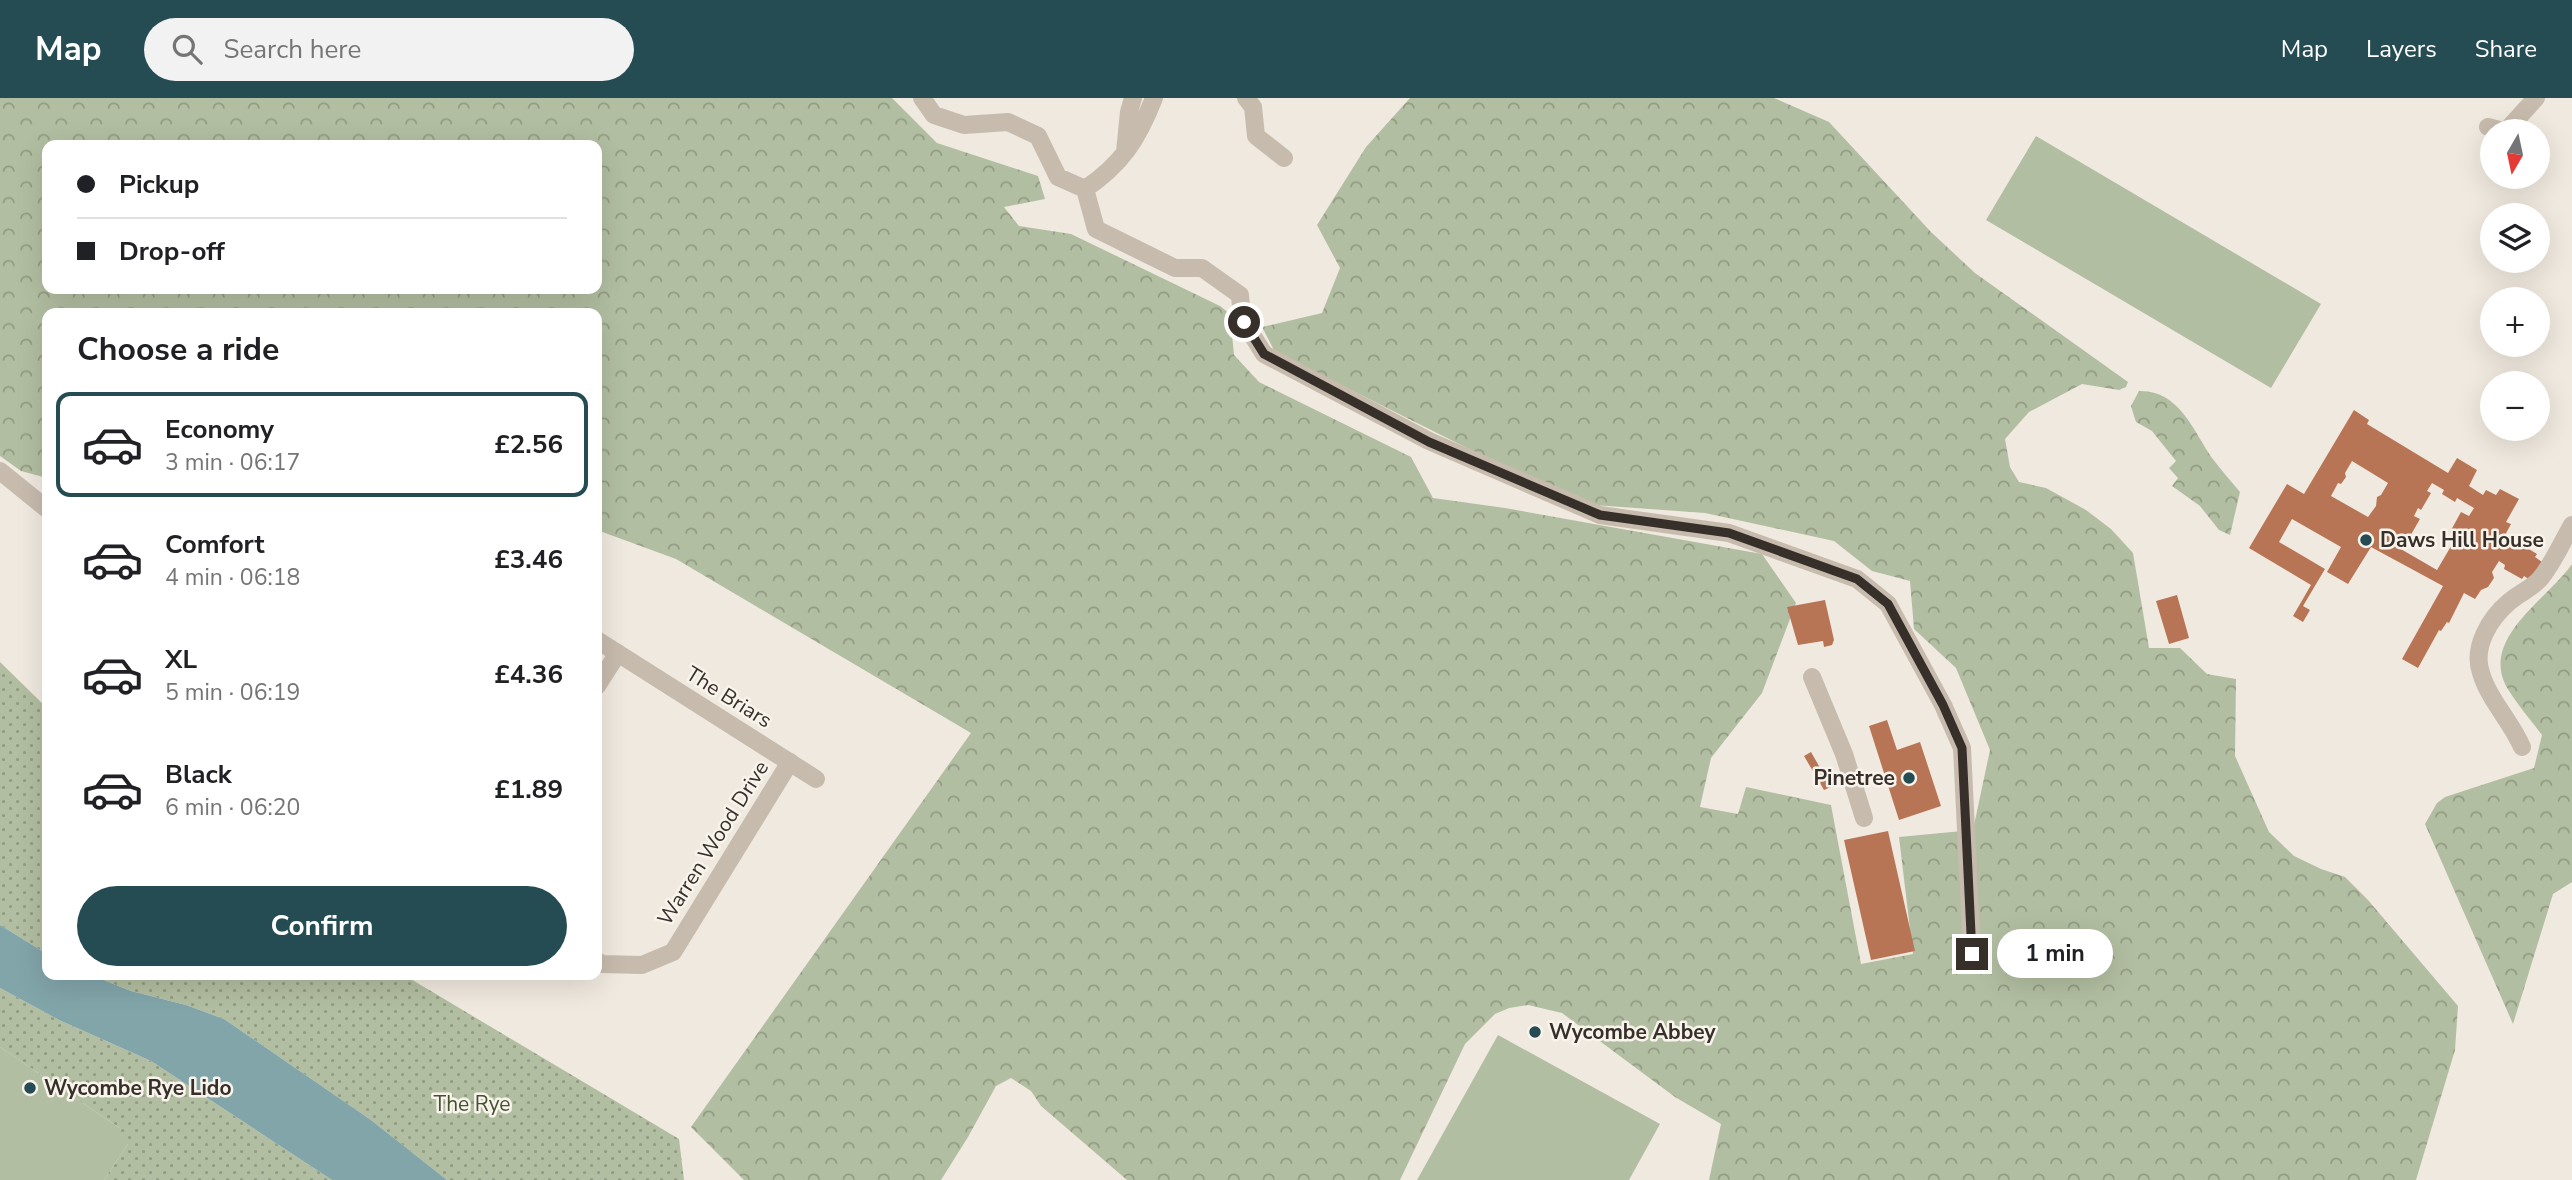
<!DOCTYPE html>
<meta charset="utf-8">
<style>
:root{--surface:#fff;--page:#f2f2f2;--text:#202124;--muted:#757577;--line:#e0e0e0;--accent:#254c53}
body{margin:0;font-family:"Nunito Sans",sans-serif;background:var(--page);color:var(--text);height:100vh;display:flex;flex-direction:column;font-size:26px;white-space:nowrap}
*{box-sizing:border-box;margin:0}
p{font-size:23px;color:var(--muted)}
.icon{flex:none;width:38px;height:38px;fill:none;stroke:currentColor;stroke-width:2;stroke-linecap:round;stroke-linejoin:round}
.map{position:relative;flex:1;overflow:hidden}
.drawer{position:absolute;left:42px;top:210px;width:560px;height:672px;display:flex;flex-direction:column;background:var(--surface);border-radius:14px;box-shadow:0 7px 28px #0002}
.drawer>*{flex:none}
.hud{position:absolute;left:42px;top:42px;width:560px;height:154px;border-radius:14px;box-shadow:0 7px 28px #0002;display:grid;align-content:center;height:154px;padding:0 35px;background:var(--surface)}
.needle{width:46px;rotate:189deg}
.fabs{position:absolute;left:2480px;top:21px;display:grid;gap:14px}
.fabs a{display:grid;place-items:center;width:70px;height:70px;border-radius:50%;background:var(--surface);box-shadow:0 7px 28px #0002;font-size:35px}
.end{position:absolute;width:32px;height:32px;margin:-16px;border:9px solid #362f2a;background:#fff;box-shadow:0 0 0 4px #fff}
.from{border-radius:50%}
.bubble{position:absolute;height:49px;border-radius:24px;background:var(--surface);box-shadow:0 7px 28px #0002;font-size:23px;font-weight:700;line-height:49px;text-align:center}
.hud b{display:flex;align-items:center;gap:24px;height:66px;font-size:26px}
.hud b+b{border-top:2px solid var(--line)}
.hud i{width:18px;height:18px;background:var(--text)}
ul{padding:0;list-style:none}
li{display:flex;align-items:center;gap:21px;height:105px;margin:0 14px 10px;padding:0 21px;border:4px solid transparent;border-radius:14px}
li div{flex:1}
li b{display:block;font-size:26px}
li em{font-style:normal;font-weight:700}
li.on{border-color:var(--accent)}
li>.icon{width:63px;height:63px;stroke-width:1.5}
h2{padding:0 35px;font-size:32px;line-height:84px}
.cta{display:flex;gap:14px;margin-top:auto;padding:14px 35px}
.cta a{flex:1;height:80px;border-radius:42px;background:var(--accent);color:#fff;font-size:28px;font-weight:700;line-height:80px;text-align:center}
header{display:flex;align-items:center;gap:42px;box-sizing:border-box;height:98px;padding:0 35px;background:var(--accent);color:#fff}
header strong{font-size:33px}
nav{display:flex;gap:38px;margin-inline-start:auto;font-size:24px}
.search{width:490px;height:63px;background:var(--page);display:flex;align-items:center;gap:18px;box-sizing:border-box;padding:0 24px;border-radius:38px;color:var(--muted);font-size:26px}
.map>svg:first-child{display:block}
.green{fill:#b2bea1}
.forest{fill:url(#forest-crowns);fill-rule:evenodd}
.park{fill:url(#park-dots)}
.water{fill:#82a5aa}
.building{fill:#b87556;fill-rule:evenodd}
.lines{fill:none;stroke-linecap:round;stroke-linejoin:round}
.minor{stroke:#c7bbad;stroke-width:18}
.route{stroke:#362f2a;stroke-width:9}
.poi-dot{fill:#254c53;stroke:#f8f3eb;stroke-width:2.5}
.labels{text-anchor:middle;stroke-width:5;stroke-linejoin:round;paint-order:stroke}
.poi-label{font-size:21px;font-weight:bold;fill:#362f2a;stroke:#f8f3eb;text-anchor:start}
.street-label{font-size:21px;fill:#362f2a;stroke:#f8f3eb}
.park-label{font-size:21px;fill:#435131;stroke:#f8f3eb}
</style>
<header>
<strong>Map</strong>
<div class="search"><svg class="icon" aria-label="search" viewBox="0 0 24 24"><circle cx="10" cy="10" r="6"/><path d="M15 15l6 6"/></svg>Search here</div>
<nav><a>Map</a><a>Layers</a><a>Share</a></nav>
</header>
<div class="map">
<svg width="2572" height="1082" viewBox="0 0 2572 1082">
<defs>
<pattern id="forest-crowns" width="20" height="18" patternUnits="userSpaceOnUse" patternTransform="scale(1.75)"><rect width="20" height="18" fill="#b2bea1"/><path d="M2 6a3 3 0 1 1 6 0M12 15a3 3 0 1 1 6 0" fill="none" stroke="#929b83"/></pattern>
<pattern id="park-dots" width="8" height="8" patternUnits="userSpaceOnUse" patternTransform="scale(1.75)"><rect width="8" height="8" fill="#b2bea1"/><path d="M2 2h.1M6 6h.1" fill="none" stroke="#929b83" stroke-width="1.8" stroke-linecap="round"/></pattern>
</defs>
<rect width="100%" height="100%" fill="#f0e9df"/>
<path class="green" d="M 2036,38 L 2321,206 L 2271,290 L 1986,122 Z
M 1498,937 L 1660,1026 L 1629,1082 L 1417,1082 Z
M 0,949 L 121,1031 L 128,1046 L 104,1082 L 0,1082 Z"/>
<path class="forest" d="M 0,0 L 892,0 L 937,45 L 1038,78 L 1045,101 L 1004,109 L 1019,128 L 1071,136 L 1220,208 L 1230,216 L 1234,257 L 1259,284 L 1411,359 L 1433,400 L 1505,410 L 1762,456 L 1796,505 L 1762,595 L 1711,660 L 1700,709 L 1738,716 L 1746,689 L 1831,707 L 1861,866 L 1913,856 L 1899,739 L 1973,732 L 1990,652 L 1956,570 L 1914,531 L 1910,483 L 1872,473 L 1834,443 L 1705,415 L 1594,407 L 1483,358 L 1275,254 L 1262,229 L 1322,215 L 1340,170 L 1317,127 L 1366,49 L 1410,0 L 1774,0 L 1829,24 L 1931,134 L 1975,175 L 2128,284 L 2126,289 L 2119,292 L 2082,286 L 2029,314 L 2005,341 L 2010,369 L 2019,384 L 2046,390 L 2086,412 L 2111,431 L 2133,455 L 2149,550 L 2180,550 L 2207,576 L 2236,581 L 2235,658 L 2269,734 L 2294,758 L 2321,771 L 2345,779 L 2368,802 L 2458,908 L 2455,952 L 2416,1082 L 1709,1082 L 1721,1026 L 1675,999 L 1562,915 L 1528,907 L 1509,910 L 1495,916 L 1465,946 L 1400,1082 L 1127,1082 L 1041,1008 L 1031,993 L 1011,980 L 996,988 L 968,1039 L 941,1082 L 744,1082 L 691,1029 L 971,635 L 676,461 L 597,432 L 597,215 L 47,215 L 47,380 L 21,373 L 0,358 ZM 47,47 L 597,47 L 597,191 L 47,191 Z
M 2139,293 C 2179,292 2193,332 2212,360 C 2221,372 2231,383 2240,394 L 2230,437 L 2219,432 L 2200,408 L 2172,388 L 2178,380 L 2169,370 L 2176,363 L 2152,333 L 2136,324 L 2131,308 Z
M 2572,466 L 2572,784 L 2553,796 L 2513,926 L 2425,726 L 2437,705 L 2445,699 L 2534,670 L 2542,637 C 2530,621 2516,605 2506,588 C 2481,539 2548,501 2572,466 Z"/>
<path class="park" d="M 0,564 L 47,610 L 47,856 L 0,827 Z
M 91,877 L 404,877 L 679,1041 L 684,1082 L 447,1082 L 371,1022 L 224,921 L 186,907 L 131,893 Z
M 0,890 L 59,922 L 151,963 L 332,1082 L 104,1082 L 128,1046 L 117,1038 L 121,1031 L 0,949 Z"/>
<path class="water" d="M 0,827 L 47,856 L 47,877 L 91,877 L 131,893 L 186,907 L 224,921 L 371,1022 L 447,1082 L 332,1082 L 151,963 L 59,922 L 0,890 Z"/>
<path class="building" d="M 2354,312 L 2369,322 L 2367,326 L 2448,375 L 2457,360 L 2477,372 L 2469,388 L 2483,397 L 2486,392 L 2496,397 L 2500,391 L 2519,401 L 2506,424 L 2511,426 L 2503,441 L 2516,449 L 2519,445 L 2537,456 L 2535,459 L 2542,464 L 2530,482 L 2524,478 L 2522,481 L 2504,471 L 2505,467 L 2499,463 L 2492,474 L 2494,480 L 2488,489 L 2481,492 L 2475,501 L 2464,495 L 2449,525 L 2447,524 L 2441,533 L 2439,532 L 2418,570 L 2402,561 L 2443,488 L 2371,449 L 2348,486 L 2327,474 L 2341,449 L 2292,421 L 2279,444 L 2325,471 L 2303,508 L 2310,512 L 2303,524 L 2293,518 L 2311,487 L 2249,450 L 2287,386 L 2304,396 ZM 2352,363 L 2388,385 L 2381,397 L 2377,399 L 2376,408 L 2368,419 L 2331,398 L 2338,385 L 2341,386 L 2346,379 L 2345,375 ZM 2432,385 L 2444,392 L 2442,396 L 2455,404 L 2457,400 L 2474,410 L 2469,418 L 2461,414 L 2450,434 L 2457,438 L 2437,472 L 2399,450 L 2406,438 L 2409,440 L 2420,421 L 2414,418 L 2418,410 L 2421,412 L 2431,395 L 2427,393 Z
M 2177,497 L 2189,540 L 2169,546 L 2156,503 Z
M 1825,502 L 1834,542 L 1832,547 L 1824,549 L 1823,543 L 1798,547 L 1787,509 Z
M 1887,622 L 1897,652 L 1920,644 L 1941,708 L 1899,722 L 1869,628 Z
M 1811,654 L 1831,689 L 1824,692 L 1804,658 Z
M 1888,733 L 1915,853 L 1871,862 L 1844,742 Z"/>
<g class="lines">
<path class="minor" d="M 922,0 L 934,17 L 964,27 L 1008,24 L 1038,38 L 1058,79 L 1085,91 C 1122,66 1138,41 1154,0
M 1246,0 L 1253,9 L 1256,38 L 1284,60
M 2488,29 L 2503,33
M 2506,33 L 2536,0
M 1125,54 L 1129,14 L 1133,0
M 1085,91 L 1096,131 L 1175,170 L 1202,170 L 1240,197 L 1241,209
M 1244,224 L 1264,256 L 1429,343 L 1600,417 L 1729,435 L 1857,481 L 1888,506 L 1943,607 L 1962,650 L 1972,856
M 0,373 L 47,411
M 597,542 L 816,681
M 1812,579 L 1844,656 L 1864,720
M 597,588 L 618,555
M 2522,649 C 2511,623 2489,602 2481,575 C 2472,549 2490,520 2509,504 C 2518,496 2530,491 2539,482 C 2553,466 2562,444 2572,427
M 597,863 L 602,866 L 642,867 L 673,854 L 790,664"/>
</g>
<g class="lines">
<path class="route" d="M 1244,224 L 1264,256 L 1429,344 L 1600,417 L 1729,435 L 1857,481 L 1888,506 L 1943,607 L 1962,650 L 1972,856"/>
</g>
<g class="poi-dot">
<circle cx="2366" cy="442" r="7"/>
<circle cx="1909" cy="680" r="7"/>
<circle cx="1535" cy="934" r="7"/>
<circle cx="30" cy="990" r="7"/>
</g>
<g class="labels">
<g class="poi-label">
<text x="2380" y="449">Daws Hill House</text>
<text x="1895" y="687" text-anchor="end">Pinetree</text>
<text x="1549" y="941">Wycombe Abbey</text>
<text x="44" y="997">Wycombe Rye Lido</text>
</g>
<g class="street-label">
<text transform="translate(729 599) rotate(32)" y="7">The Briars</text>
<text transform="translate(713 745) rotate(-58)" y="7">Warren Wood Drive</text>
</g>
<g class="park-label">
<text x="472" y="1013">The Rye</text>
</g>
</g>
</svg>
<div class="fabs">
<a><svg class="needle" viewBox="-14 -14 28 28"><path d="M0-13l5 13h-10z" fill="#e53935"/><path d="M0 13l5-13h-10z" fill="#757577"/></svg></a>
<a><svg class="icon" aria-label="layers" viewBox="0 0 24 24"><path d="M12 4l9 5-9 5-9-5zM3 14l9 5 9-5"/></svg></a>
<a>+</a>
<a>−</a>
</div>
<i class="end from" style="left:1244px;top:224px"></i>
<i class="end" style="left:1972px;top:856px"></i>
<div class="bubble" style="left:1997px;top:831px;width:116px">1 min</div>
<div class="hud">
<b><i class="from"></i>Pickup</b>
<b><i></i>Drop-off</b>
</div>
<section class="drawer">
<h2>Choose a ride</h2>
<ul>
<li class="on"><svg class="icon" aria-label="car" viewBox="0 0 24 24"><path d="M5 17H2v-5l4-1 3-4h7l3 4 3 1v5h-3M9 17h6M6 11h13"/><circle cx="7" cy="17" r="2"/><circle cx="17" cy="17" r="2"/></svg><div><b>Economy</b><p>3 min · 06:17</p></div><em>£2.56</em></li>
<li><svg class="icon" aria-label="car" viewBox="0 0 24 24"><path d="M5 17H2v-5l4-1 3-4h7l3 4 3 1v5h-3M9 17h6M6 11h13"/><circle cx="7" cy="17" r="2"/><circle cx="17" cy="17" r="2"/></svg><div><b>Comfort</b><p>4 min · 06:18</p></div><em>£3.46</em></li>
<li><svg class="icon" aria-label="car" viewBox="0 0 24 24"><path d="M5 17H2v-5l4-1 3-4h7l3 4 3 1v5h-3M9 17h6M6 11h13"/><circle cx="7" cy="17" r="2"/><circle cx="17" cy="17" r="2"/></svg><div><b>XL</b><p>5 min · 06:19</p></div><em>£4.36</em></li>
<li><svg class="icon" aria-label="car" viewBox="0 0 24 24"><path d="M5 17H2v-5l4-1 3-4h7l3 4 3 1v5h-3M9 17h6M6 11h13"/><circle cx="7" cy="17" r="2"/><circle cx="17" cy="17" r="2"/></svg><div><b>Black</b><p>6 min · 06:20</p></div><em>£1.89</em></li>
</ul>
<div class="cta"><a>Confirm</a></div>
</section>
</div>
